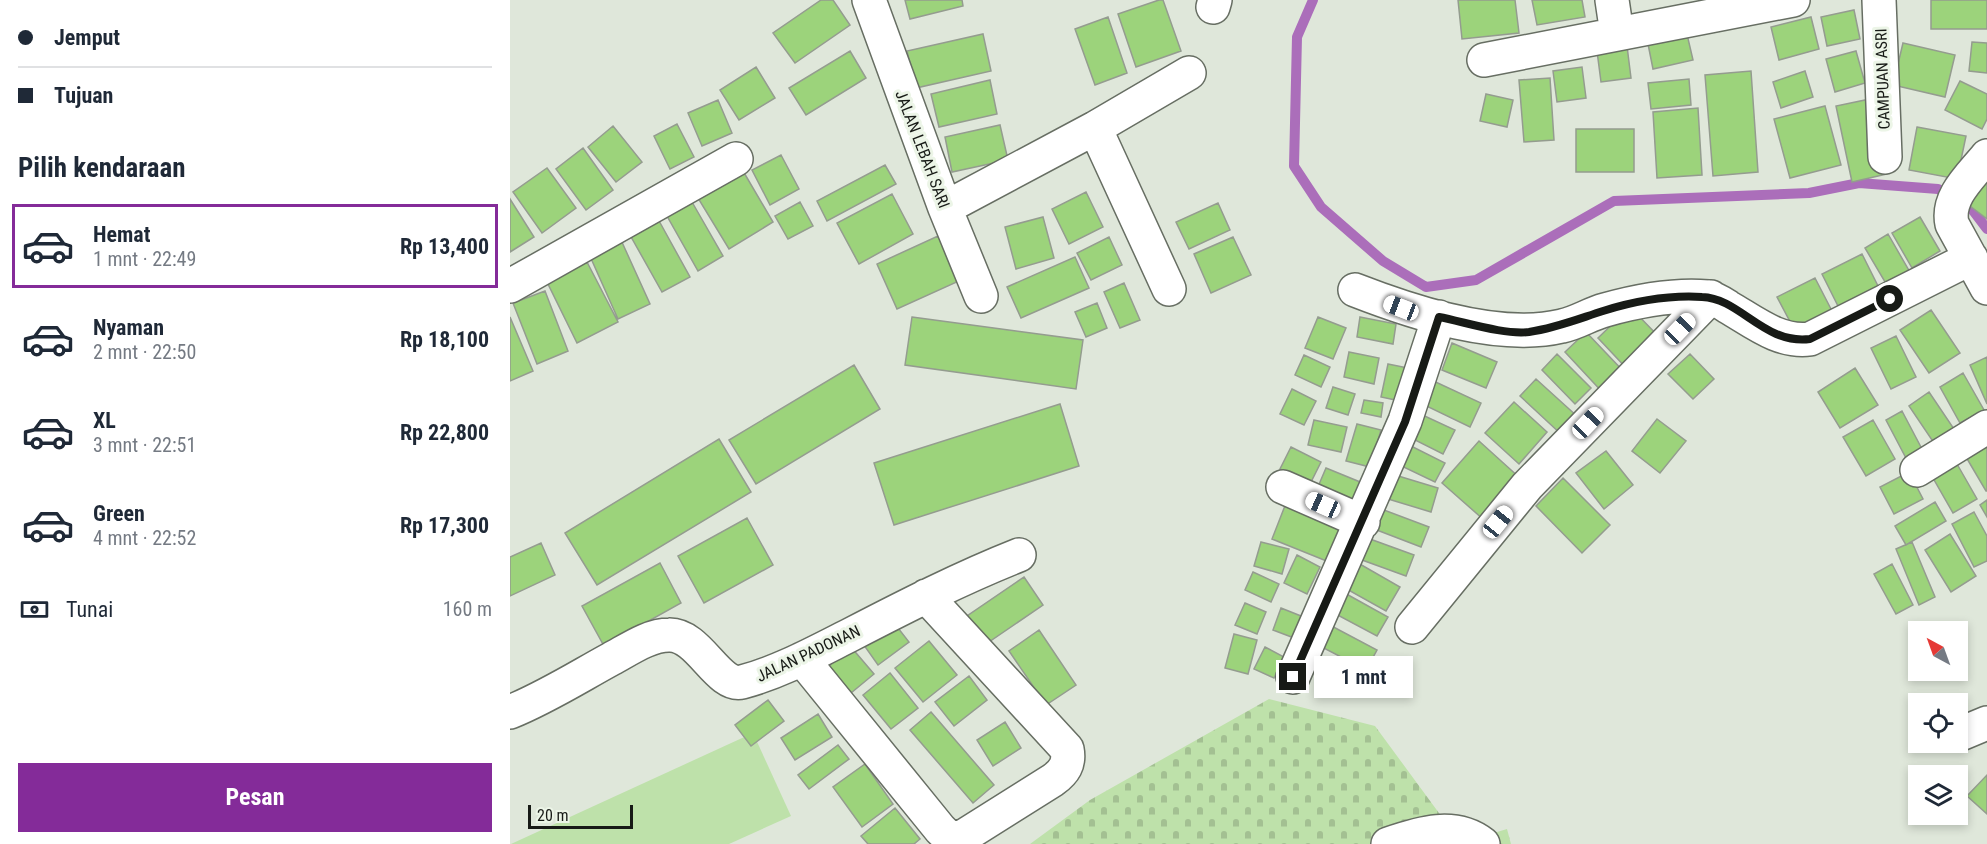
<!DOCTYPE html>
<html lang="id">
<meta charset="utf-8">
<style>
:root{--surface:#fff;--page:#f6f6f7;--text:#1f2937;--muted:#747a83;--line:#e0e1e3;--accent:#842b99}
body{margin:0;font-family:"Roboto Condensed",sans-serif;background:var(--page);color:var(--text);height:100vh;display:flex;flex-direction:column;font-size:22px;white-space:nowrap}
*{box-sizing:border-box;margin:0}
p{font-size:20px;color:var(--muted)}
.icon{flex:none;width:33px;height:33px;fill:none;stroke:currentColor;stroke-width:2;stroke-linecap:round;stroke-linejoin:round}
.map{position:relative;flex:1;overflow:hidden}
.panel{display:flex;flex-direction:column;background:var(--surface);width:510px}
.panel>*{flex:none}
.top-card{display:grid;align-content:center;height:132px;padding:0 18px;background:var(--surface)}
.needle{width:39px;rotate:319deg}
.tools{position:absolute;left:1398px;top:621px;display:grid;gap:12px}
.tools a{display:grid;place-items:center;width:60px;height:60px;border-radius:0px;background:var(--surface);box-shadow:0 3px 9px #0003;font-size:30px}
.scale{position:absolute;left:18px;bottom:15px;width:105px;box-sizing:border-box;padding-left:6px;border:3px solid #171a16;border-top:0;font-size:16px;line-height:21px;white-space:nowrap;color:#171a16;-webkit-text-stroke:4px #ecf5e7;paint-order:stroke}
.end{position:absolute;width:27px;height:27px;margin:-14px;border:8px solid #171a16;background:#fff;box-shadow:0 0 0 3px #fff}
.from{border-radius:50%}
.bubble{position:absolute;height:42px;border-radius:0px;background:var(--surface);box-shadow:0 3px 9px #0003;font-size:20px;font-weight:700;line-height:42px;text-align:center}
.car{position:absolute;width:18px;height:36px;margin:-18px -9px;border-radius:8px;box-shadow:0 0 4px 2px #0007;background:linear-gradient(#fff 24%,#345 0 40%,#fff 0 76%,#345 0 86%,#fff 0)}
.top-card b{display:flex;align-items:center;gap:21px;height:57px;font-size:22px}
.top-card b+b{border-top:2px solid var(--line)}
.top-card i{width:15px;height:15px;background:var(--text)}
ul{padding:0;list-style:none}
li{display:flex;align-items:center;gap:18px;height:84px;margin:0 12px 9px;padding:0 6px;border:3px solid transparent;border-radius:0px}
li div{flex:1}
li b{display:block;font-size:22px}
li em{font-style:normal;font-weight:700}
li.selected{border-color:var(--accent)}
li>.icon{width:54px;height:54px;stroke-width:1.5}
h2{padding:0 18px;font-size:27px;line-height:72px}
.pay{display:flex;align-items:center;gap:15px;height:66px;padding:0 18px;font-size:22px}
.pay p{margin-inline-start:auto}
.cta{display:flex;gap:12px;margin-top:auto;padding:12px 18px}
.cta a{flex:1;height:69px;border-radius:0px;background:var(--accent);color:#fff;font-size:24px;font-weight:700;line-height:69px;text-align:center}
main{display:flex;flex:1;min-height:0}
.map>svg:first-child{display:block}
.grass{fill:#bee1aa}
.cemetery{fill:url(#cemetery-stones)}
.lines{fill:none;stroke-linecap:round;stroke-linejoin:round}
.stream{stroke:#ab6eba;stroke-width:10}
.building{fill:#9cd37b;stroke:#949c8f;stroke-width:1.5}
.minor-casing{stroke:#676e63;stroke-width:36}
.minor{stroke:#fff;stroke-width:33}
.route{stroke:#171a16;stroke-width:8}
.labels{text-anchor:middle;stroke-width:6;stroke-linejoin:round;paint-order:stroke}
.street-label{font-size:16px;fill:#171a16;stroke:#ecf5e7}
</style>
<main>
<section class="panel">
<div class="top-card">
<b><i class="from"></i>Jemput</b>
<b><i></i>Tujuan</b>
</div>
<h2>Pilih kendaraan</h2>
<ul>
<li class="selected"><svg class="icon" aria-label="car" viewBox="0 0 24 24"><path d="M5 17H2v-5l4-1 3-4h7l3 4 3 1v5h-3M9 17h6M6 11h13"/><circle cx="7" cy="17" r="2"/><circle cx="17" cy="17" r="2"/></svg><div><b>Hemat</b><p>1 mnt · 22:49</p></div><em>Rp 13,400</em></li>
<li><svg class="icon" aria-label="car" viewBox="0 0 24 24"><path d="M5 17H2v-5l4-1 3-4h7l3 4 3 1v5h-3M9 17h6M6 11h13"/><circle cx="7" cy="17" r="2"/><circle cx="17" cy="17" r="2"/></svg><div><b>Nyaman</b><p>2 mnt · 22:50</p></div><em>Rp 18,100</em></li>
<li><svg class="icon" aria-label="car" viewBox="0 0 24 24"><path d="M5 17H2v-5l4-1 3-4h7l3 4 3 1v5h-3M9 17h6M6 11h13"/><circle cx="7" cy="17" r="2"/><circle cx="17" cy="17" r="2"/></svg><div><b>XL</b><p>3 mnt · 22:51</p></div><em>Rp 22,800</em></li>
<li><svg class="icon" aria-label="car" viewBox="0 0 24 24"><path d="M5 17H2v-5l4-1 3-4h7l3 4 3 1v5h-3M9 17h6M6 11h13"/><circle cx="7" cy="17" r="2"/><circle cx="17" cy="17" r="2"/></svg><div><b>Green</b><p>4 mnt · 22:52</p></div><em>Rp 17,300</em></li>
</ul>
<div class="pay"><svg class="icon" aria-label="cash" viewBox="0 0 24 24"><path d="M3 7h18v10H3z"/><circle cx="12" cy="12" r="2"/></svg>Tunai<p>160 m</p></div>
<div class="cta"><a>Pesan</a></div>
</section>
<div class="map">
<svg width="1477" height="844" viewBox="0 0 1477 844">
<defs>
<pattern id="cemetery-stones" width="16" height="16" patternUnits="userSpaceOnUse" patternTransform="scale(1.5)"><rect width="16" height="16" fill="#bee1aa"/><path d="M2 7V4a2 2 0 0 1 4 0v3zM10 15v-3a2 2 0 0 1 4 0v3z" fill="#a3c092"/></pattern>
</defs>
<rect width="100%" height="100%" fill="#dfe7da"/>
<path class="grass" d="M 243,733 L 281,816 L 219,844 L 1,844 Z"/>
<path class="cemetery" d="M 759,699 L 865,726 L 951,843 L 997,829 L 1001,844 L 520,844 L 580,800 Z"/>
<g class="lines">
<path class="stream" d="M 803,0 L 787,37 L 784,166 L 811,207 L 873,261 L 916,287 L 966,280 L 1104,201 L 1299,193 L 1349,183 L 1428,189 L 1458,204 L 1477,229"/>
</g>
<path class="building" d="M 311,0 L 323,0 L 340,25 L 285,63 L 263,33 Z
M 395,0 L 452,0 L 453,6 L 400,19 Z
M 649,0 L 653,0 L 671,51 L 626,67 L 608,14 Z
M 948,0 L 1005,0 L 1009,33 L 952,39 Z
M 1022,0 L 1072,0 L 1075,17 L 1027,25 Z
M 1421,0 L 1477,0 L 1477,29 L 1421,29 Z
M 1344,10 L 1350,39 L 1317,46 L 1311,17 Z
M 598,17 L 617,73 L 585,85 L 565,29 Z
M 1301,17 L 1309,49 L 1269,60 L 1261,27 Z
M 1176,30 L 1183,60 L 1143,69 L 1137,39 Z
M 473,34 L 481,71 L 406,88 L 397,51 Z
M 1462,42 L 1477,43 L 1477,73 L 1459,71 Z
M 1393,43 L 1445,55 L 1435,97 L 1383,85 Z
M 1117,46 L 1121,78 L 1091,82 L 1087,51 Z
M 340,51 L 356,78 L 296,115 L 279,88 Z
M 1346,51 L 1355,83 L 1325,92 L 1316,59 Z
M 246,67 L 265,98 L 229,120 L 210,90 Z
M 1072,67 L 1076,98 L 1047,102 L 1043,71 Z
M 1241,71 L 1248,172 L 1203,176 L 1195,75 Z
M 1295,71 L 1303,97 L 1271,108 L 1263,82 Z
M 1040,78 L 1044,140 L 1014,142 L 1009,80 Z
M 1179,79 L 1181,105 L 1141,109 L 1138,83 Z
M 480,80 L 487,114 L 429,127 L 421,94 Z
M 1450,81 L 1477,94 L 1477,119 L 1472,129 L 1435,110 Z
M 976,94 L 1003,100 L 997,127 L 970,121 Z
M 1360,99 L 1377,174 L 1342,182 L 1326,106 Z
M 208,100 L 222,133 L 192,146 L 178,113 Z
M 1315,106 L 1331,165 L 1280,178 L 1264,119 Z
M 1188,108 L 1192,175 L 1147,178 L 1143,112 Z
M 167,124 L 184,157 L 160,169 L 144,136 Z
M 490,125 L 498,160 L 442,172 L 435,137 Z
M 103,126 L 132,162 L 106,182 L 78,147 Z
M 1407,127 L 1456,136 L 1447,179 L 1399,170 Z
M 1066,129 L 1124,129 L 1124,172 L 1066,172 Z
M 73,148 L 103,190 L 76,210 L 46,169 Z
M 271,155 L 289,189 L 260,205 L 242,170 Z
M 375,165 L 386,184 L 317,221 L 307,201 Z
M 37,168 L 66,208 L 32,233 L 3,192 Z
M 233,171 L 263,222 L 219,249 L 188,198 Z
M 1477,174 L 1477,219 L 1456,203 Z
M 576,192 L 593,227 L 559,244 L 542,209 Z
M 382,194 L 403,234 L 349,264 L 327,223 Z
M 0,199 L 24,237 L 0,252 Z
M 182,202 L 213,256 L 188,271 L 157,216 Z
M 290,202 L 303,226 L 278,239 L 265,216 Z
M 708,203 L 720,230 L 679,249 L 666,222 Z
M 533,217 L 544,258 L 506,269 L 495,227 Z
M 1410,217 L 1430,251 L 1402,268 L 1382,233 Z
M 148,219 L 180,277 L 152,292 L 120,235 Z
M 1378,234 L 1401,274 L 1378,287 L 1355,248 Z
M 428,236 L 449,281 L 387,309 L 367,264 Z
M 599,237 L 612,265 L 581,280 L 567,253 Z
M 723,237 L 741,275 L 701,293 L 684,254 Z
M 111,240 L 140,304 L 108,319 L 79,254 Z
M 1352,254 L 1370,290 L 1330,310 L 1312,274 Z
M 565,257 L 579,288 L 511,318 L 497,287 Z
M 77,262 L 108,322 L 67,343 L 37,282 Z
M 1305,278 L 1323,313 L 1286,333 L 1267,297 Z
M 614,283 L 630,320 L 610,328 L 594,292 Z
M 35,291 L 58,351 L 27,364 L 3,303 Z
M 587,303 L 597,328 L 576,337 L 565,312 Z
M 1120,307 L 1152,340 L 1119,371 L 1088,338 Z
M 1421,310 L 1450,353 L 1419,373 L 1390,330 Z
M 0,317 L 23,371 L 0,381 Z
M 402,317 L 573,340 L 566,389 L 395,365 Z
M 808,317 L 836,328 L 823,359 L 795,348 Z
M 850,317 L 886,324 L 883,344 L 847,337 Z
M 1076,332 L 1117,375 L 1095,395 L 1055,352 Z
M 1386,336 L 1406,377 L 1381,389 L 1361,348 Z
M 942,343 L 987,362 L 976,388 L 932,370 Z
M 839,352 L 869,358 L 864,384 L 834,377 Z
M 1047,354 L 1081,388 L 1065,404 L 1032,370 Z
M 1180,354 L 1204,379 L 1183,399 L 1158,374 Z
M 794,355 L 820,367 L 811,387 L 785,375 Z
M 1477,357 L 1477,404 L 1460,365 Z
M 878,364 L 903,369 L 895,402 L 871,397 Z
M 344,365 L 370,409 L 246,484 L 219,440 Z
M 1345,368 L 1368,405 L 1330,428 L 1308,392 Z
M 1453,373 L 1474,410 L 1450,423 L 1430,387 Z
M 917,378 L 971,403 L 960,427 L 906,401 Z
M 1026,379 L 1069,418 L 1053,436 L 1010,396 Z
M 823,387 L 845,394 L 838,415 L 816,408 Z
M 782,389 L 806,401 L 794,425 L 770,414 Z
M 1419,392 L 1444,429 L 1424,443 L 1399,406 Z
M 854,400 L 873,403 L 871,417 L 851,413 Z
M 1004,402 L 1037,432 L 1009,464 L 975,433 Z
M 550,404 L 569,466 L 384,525 L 364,463 Z
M 1392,411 L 1413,451 L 1397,460 L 1376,420 Z
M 906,412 L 945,430 L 933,454 L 895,435 Z
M 1147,419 L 1176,441 L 1150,473 L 1122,451 Z
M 804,420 L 837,427 L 831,452 L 798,445 Z
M 1363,420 L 1385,459 L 1356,476 L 1333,437 Z
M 847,424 L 871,430 L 860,467 L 836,461 Z
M 209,439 L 241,492 L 87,585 L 55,533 Z
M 969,441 L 1011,479 L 974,520 L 932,483 Z
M 893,442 L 935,463 L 925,482 L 883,462 Z
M 1477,446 L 1477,491 L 1476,491 L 1456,457 Z
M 781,447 L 811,462 L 800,484 L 770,469 Z
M 1096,451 L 1123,485 L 1094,509 L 1066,473 Z
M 1447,464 L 1467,499 L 1443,513 L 1423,478 Z
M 816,468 L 855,484 L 846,504 L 807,489 Z
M 1399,472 L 1413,499 L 1384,514 L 1370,487 Z
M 885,475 L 928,488 L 921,512 L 878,499 Z
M 1053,478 L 1100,525 L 1072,553 L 1026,506 Z
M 778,498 L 840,522 L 824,564 L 762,539 Z
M 1477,500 L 1477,517 L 1470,505 Z
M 1425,502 L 1436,521 L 1396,545 L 1385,526 Z
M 866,507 L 919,527 L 911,547 L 859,527 Z
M 1464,512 L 1477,536 L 1477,561 L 1464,567 L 1442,524 Z
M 237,518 L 263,565 L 194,603 L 168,556 Z
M 1440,534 L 1466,576 L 1441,592 L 1415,550 Z
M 860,539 L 904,555 L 896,576 L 852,560 Z
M 751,542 L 779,549 L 772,574 L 744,566 Z
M 1402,542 L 1425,597 L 1409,605 L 1386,549 Z
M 31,543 L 45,575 L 0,596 L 0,557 Z
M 787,555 L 810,567 L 797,594 L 774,583 Z
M 150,563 L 171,603 L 94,646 L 72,606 Z
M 848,563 L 890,587 L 876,611 L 833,587 Z
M 1382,564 L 1403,605 L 1386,614 L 1364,574 Z
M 743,572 L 769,584 L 761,602 L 735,590 Z
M 514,577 L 533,605 L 476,644 L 457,616 Z
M 831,591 L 878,617 L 867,636 L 820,611 Z
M 735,603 L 756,612 L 747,634 L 725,625 Z
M 771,608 L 801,620 L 792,641 L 763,630 Z
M 381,619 L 399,642 L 368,665 L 351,641 Z
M 814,622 L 867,650 L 856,670 L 804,643 Z
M 529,630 L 566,685 L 536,705 L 499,651 Z
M 724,634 L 747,640 L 738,674 L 715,668 Z
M 419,641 L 447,675 L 413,702 L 385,668 Z
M 341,647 L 364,674 L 341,693 L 318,667 Z
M 755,647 L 774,657 L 764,678 L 744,669 Z
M 380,673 L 408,708 L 381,729 L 353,695 Z
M 459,676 L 477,700 L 444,726 L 425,702 Z
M 258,700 L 274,721 L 241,746 L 225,725 Z
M 421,712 L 484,785 L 463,803 L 400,730 Z
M 308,714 L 322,737 L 285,760 L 271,738 Z
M 495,722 L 511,748 L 483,766 L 467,740 Z
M 328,745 L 339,759 L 299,789 L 288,775 Z
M 355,764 L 383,804 L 352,827 L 323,787 Z
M 1477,775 L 1477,814 L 1457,796 Z
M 385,808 L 410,839 L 404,844 L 358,844 L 351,836 Z"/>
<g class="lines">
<defs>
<path id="minor" d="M 359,0 L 435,208 L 471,296
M 1102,0 L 1107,34
M 1369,0 L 1375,157
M 703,7 L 705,0
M 974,60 L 1283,0
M 585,128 L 659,289
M 1477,156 C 1461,176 1436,197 1442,224 L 1477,288
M 435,208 L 585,128 L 679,73
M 0,286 L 226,159
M 845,290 C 904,313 989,341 1052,326 C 1067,323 1080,314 1095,310 C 1127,301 1164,294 1198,297 C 1205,298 1212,303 1218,307 C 1244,322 1269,343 1300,339 L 1461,258
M 1407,470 L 1477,427
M 773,487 L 853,522
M 902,627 L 1017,486 L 1201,297
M 292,659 L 430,829 L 439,838 L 454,836 L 543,780 C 554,772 560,764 557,749 L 416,596
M 783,677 L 895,421 L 929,317
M 0,712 C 35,698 68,677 101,659 C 118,650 139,635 159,635 C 189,634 208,688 232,682 C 270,672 306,652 340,635 C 396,606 451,578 509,555
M 1448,735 L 1477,723
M 878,844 C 910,833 945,822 973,844"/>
</defs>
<use href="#minor" class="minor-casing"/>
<use href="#minor" class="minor"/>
</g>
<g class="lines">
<path class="route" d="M 783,677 L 895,422 L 929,317 C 955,322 994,335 1019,332 C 1046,328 1068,319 1093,311 C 1125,301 1160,295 1192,297 C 1230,298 1254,345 1300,339 L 1380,299"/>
</g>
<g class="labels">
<g class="street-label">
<text transform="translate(1372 79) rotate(-92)" y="6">CAMPUAN ASRI</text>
<text transform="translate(413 149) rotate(69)" y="6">JALAN LEBAH SARI</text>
<text transform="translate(298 653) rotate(-25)" y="6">JALAN PADONAN</text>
</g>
</g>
</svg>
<div class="tools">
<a><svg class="needle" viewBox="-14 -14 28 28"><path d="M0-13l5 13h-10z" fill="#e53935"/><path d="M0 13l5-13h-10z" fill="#747a83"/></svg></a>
<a><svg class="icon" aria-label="locate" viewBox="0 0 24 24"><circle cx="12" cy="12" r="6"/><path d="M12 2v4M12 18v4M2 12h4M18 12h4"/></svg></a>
<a><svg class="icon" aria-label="layers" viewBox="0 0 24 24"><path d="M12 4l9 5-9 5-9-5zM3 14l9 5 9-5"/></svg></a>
</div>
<div class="scale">20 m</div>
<i class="end from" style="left:1380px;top:299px"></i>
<i class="end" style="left:783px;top:677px"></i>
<div class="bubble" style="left:804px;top:656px;width:99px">1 mnt</div>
<i class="car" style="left:891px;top:308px;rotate:291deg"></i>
<i class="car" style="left:1170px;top:329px;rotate:44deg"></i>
<i class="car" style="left:1078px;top:423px;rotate:44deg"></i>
<i class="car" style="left:813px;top:505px;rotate:294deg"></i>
<i class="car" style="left:988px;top:522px;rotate:39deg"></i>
</div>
</main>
